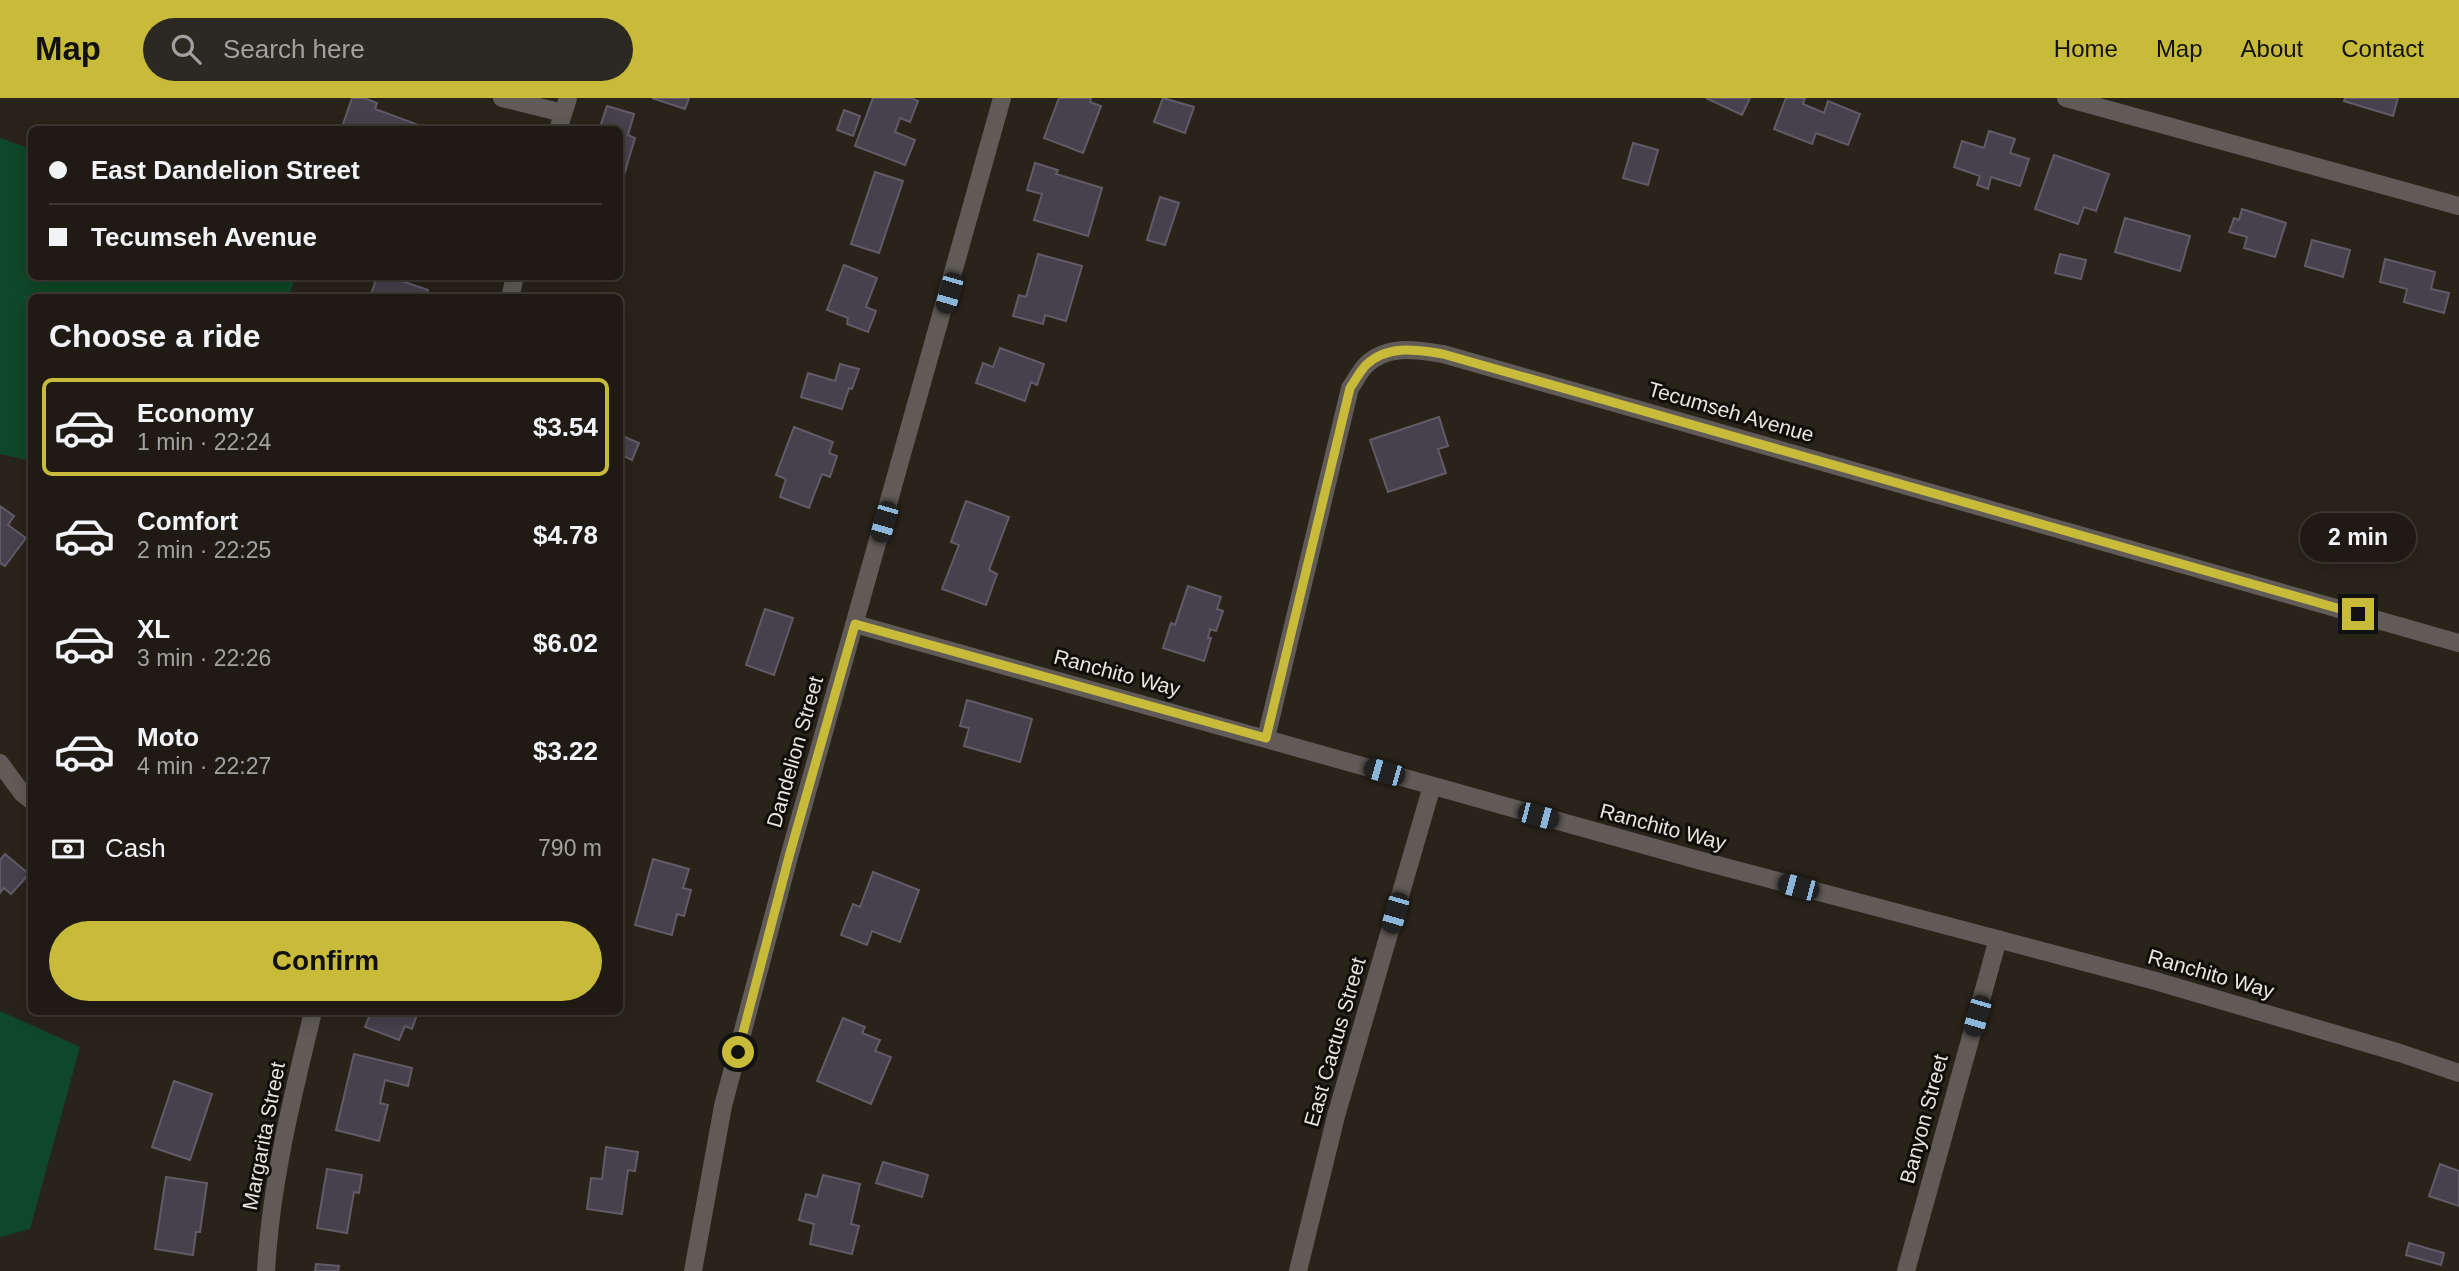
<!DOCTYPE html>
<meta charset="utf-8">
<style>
:root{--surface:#1f1b14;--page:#2c2822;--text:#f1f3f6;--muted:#a1a1a0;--line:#3c3934;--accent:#c9bb3a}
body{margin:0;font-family:Helvetica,sans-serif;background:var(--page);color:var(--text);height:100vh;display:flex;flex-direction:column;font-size:26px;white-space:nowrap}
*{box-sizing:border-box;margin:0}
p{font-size:23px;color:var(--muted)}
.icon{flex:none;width:38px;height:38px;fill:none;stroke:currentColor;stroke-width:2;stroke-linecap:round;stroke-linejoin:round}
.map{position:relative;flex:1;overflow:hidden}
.side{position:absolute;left:28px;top:196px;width:595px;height:721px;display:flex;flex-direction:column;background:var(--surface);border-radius:10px;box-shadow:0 4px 18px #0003,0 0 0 2px var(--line)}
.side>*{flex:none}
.hud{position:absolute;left:28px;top:28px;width:595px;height:154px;border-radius:10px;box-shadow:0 4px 18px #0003,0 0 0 2px var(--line);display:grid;align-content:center;height:154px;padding:0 21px;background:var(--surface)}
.end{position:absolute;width:32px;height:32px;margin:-16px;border:9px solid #c9bb3a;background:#111;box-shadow:0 0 0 4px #111}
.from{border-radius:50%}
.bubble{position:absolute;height:49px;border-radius:24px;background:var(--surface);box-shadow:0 4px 18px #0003,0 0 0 2px var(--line);font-size:23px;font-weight:700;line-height:49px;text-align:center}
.car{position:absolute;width:21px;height:42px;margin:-21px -10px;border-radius:9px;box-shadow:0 0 5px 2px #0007;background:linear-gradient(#222 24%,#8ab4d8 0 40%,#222 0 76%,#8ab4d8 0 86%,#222 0)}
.hud b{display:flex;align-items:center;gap:24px;height:66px;font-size:26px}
.hud b+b{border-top:2px solid var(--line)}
.hud i{width:18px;height:18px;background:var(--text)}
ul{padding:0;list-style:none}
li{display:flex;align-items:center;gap:21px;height:98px;margin:0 14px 10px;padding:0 7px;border:4px solid transparent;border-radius:10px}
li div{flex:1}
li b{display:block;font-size:26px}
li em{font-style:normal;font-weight:700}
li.on{border-color:var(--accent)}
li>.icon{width:63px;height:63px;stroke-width:1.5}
h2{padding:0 21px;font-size:32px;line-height:84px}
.pay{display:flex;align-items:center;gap:18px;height:77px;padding:0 21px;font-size:26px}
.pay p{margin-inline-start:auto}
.action{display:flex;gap:14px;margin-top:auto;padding:14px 21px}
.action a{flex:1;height:80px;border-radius:42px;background:var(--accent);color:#111;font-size:28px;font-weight:700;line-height:80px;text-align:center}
header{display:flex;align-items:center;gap:42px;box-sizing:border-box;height:98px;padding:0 35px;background:var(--accent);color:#111}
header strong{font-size:33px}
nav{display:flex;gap:38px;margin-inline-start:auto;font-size:24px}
.search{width:490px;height:63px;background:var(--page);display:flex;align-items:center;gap:18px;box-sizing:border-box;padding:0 24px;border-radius:38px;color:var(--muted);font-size:26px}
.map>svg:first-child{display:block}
.green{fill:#0f4828}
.building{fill:#46414d;stroke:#615b67;stroke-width:2}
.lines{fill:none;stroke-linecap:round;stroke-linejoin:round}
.minor{stroke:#605b57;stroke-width:18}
.route{stroke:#c9bb3a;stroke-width:9}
.labels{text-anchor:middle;stroke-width:6;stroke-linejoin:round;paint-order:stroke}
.street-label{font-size:21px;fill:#e8e5de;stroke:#100e09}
</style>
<header>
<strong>Map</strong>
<div class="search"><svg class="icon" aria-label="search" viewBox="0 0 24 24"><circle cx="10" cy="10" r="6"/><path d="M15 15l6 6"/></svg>Search here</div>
<nav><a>Home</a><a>Map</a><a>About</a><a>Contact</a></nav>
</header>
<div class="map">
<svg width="2459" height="1173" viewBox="0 0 2459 1173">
<rect width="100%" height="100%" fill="#29241a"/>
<path class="green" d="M 0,40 L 31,51 L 32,178 L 295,179 L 289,199 L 32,200 L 31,363 L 0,356 Z
M 0,913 L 80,949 L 30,1131 L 0,1139 Z"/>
<path class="building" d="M 352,0 L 364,0 L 377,5 L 375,11 L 416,26 L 414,32 L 341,32 Z
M 652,0 L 689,0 L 685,11 Z
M 873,0 L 911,0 L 918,3 L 910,24 L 900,20 L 895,34 L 915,42 L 905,67 L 855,48 Z
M 1059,0 L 1091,0 L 1090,4 L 1101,8 L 1083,55 L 1044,40 Z
M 1163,0 L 1194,9 L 1185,35 L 1154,24 Z
M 1706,0 L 1750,0 L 1742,17 Z
M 1786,0 L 1805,0 L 1803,6 L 1824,15 L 1828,3 L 1860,16 L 1848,47 L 1816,35 L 1812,46 L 1774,31 Z
M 2345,0 L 2398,0 L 2393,18 L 2344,3 Z
M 607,8 L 634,16 L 628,37 L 635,40 L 624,77 L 620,75 L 620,32 L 599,32 Z
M 844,12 L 860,18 L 853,38 L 837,32 Z
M 1989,33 L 2015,41 L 2010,55 L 2029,61 L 2020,88 L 1991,79 L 1988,91 L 1977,87 L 1980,78 L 1954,69 L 1962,43 L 1984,50 Z
M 1633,45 L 1658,52 L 1648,87 L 1623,80 Z
M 2054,57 L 2109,76 L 2096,113 L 2084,109 L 2078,126 L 2035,111 Z
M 1035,65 L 1058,72 L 1056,76 L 1102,90 L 1088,138 L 1034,122 L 1042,96 L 1027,92 Z
M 875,74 L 903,83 L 879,155 L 851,146 Z
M 1160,99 L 1179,105 L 1165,147 L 1147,142 Z
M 2242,111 L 2286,125 L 2275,159 L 2244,150 L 2247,139 L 2229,134 L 2234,120 L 2239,122 Z
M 2125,120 L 2190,138 L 2180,173 L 2115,154 Z
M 2312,142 L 2350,152 L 2343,179 L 2305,168 Z
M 1038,156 L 1082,168 L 1066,223 L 1045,217 L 1043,226 L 1013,218 L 1019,197 L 1026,199 Z
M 2060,156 L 2086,162 L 2081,181 L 2055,175 Z
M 2385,161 L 2435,174 L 2431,191 L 2449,195 L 2444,215 L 2404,204 L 2407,191 L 2380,184 Z
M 844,167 L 877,180 L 866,209 L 876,213 L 868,234 L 847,226 L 848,220 L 827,212 Z
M 377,178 L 387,178 L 428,192 L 426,200 L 370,200 Z
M 1000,250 L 1044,266 L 1037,287 L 1031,284 L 1025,303 L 976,285 L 983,265 L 993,269 Z
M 840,266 L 859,271 L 852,291 L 849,290 L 842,311 L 801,299 L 808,275 L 835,283 Z
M 1439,319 L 1448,348 L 1438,351 L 1446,375 L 1388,394 L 1370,342 Z
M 794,329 L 833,344 L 829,355 L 837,358 L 830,379 L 822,376 L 809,410 L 780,399 L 786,381 L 776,377 Z
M 620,337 L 639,345 L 632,362 L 620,356 Z
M 966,403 L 1009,419 L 989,472 L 997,476 L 986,507 L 942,491 L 959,447 L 951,444 Z
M 0,408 L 14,418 L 8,427 L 26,440 L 5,468 L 0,465 Z
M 1188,488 L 1221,499 L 1217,511 L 1223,513 L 1216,533 L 1210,531 L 1208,540 L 1211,540 L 1204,563 L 1163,550 L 1171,525 L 1175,527 Z
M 765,511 L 793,520 L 774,577 L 746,567 Z
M 967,602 L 1032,621 L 1020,664 L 964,648 L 969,630 L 960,628 Z
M 5,756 L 29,776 L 11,796 L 4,790 L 0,795 L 0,762 Z
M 653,761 L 689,771 L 683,790 L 691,792 L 684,818 L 677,816 L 672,837 L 635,827 Z
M 873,774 L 919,792 L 900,844 L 872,833 L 867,847 L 841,837 L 853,806 L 860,809 Z
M 371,914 L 418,914 L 412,931 L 405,928 L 399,942 L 365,929 Z
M 843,920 L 865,929 L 862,935 L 880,942 L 875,953 L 891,959 L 871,1006 L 817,983 Z
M 354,956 L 412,970 L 408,988 L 385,982 L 380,1005 L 388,1007 L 379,1043 L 336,1032 Z
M 174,983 L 212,996 L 190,1062 L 152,1049 Z
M 606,1049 L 638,1054 L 635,1073 L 628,1072 L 622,1116 L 587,1111 L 591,1080 L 602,1081 Z
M 883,1064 L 928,1077 L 922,1099 L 876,1085 Z
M 2440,1066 L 2459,1073 L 2459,1108 L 2429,1098 Z
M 327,1071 L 362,1077 L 359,1095 L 354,1094 L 347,1135 L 317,1130 Z
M 823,1077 L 860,1086 L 851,1126 L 859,1128 L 852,1156 L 810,1146 L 814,1126 L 799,1122 L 806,1096 L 817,1099 Z
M 166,1079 L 207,1085 L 200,1134 L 196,1134 L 193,1157 L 155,1151 Z
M 2409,1145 L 2444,1155 L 2441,1167 L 2406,1157 Z
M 316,1166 L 339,1168 L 338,1173 L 315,1173 Z"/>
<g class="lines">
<path class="minor" d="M 502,0 L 563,15
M 2066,0 L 2459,108
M 558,32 L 568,0
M 510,200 L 515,178
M 855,526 L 1698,762 L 2152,882 L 2400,955 L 2459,975
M 1266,640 L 1350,290 C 1355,283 1360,273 1366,267 C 1388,246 1417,252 1443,256 L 2459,545
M 0,665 L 22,695 L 32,703
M 266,1173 C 271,1084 292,1000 313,914
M 693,1173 L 723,1008 L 790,755 L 1002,0
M 1298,1173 L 1336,1018 L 1432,688
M 1906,1173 L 1998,841"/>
</g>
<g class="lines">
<path class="route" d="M 738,954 L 790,755 L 855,526 L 1266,640 L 1350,290 C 1355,283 1360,273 1366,267 C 1388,246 1417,252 1443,256 L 2358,516"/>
</g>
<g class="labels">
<g class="street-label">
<text transform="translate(1731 314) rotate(16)" y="7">Tecumseh Avenue</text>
<text transform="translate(1117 575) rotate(15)" y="7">Ranchito Way</text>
<text transform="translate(795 654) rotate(-74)" y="7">Dandelion Street</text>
<text transform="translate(1663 729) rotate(15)" y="7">Ranchito Way</text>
<text transform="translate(2211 876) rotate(16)" y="7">Ranchito Way</text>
<text transform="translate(1335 944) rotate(-74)" y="7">East Cactus Street</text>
<text transform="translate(1924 1021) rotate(-75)" y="7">Banyon Street</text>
<text transform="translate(264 1038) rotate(-79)" y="7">Margarita Street</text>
</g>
</g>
</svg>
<i class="end from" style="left:738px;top:954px"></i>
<i class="end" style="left:2358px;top:516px"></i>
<div class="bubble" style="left:2300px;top:415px;width:116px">2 min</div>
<i class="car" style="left:949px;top:195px;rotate:196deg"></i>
<i class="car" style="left:884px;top:424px;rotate:196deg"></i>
<i class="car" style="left:1384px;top:674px;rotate:286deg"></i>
<i class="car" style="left:1538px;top:718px;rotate:105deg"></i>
<i class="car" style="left:1798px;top:789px;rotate:285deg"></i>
<i class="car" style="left:1395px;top:815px;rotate:196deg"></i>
<i class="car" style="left:1977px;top:918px;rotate:196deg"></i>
<div class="hud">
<b><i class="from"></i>East Dandelion Street</b>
<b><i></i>Tecumseh Avenue</b>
</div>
<section class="side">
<h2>Choose a ride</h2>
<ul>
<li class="on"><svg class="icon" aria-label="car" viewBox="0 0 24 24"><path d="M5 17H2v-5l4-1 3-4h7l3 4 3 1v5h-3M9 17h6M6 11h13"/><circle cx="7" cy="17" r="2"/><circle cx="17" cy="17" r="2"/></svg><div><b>Economy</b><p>1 min · 22:24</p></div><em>$3.54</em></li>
<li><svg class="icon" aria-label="car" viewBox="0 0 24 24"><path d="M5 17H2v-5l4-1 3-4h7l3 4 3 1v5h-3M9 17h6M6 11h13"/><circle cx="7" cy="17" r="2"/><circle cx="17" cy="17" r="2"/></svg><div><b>Comfort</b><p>2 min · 22:25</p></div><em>$4.78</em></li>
<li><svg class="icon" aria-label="car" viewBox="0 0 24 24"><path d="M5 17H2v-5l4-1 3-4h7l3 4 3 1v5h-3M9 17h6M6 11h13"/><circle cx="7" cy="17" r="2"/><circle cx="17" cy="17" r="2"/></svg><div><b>XL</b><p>3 min · 22:26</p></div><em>$6.02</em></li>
<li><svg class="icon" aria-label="car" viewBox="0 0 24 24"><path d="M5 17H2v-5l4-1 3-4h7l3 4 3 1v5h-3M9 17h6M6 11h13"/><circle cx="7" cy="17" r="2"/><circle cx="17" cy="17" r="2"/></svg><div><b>Moto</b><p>4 min · 22:27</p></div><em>$3.22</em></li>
</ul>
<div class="pay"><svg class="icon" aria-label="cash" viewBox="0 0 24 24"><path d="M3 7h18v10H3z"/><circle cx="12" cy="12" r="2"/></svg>Cash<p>790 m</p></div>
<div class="action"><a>Confirm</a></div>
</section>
</div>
